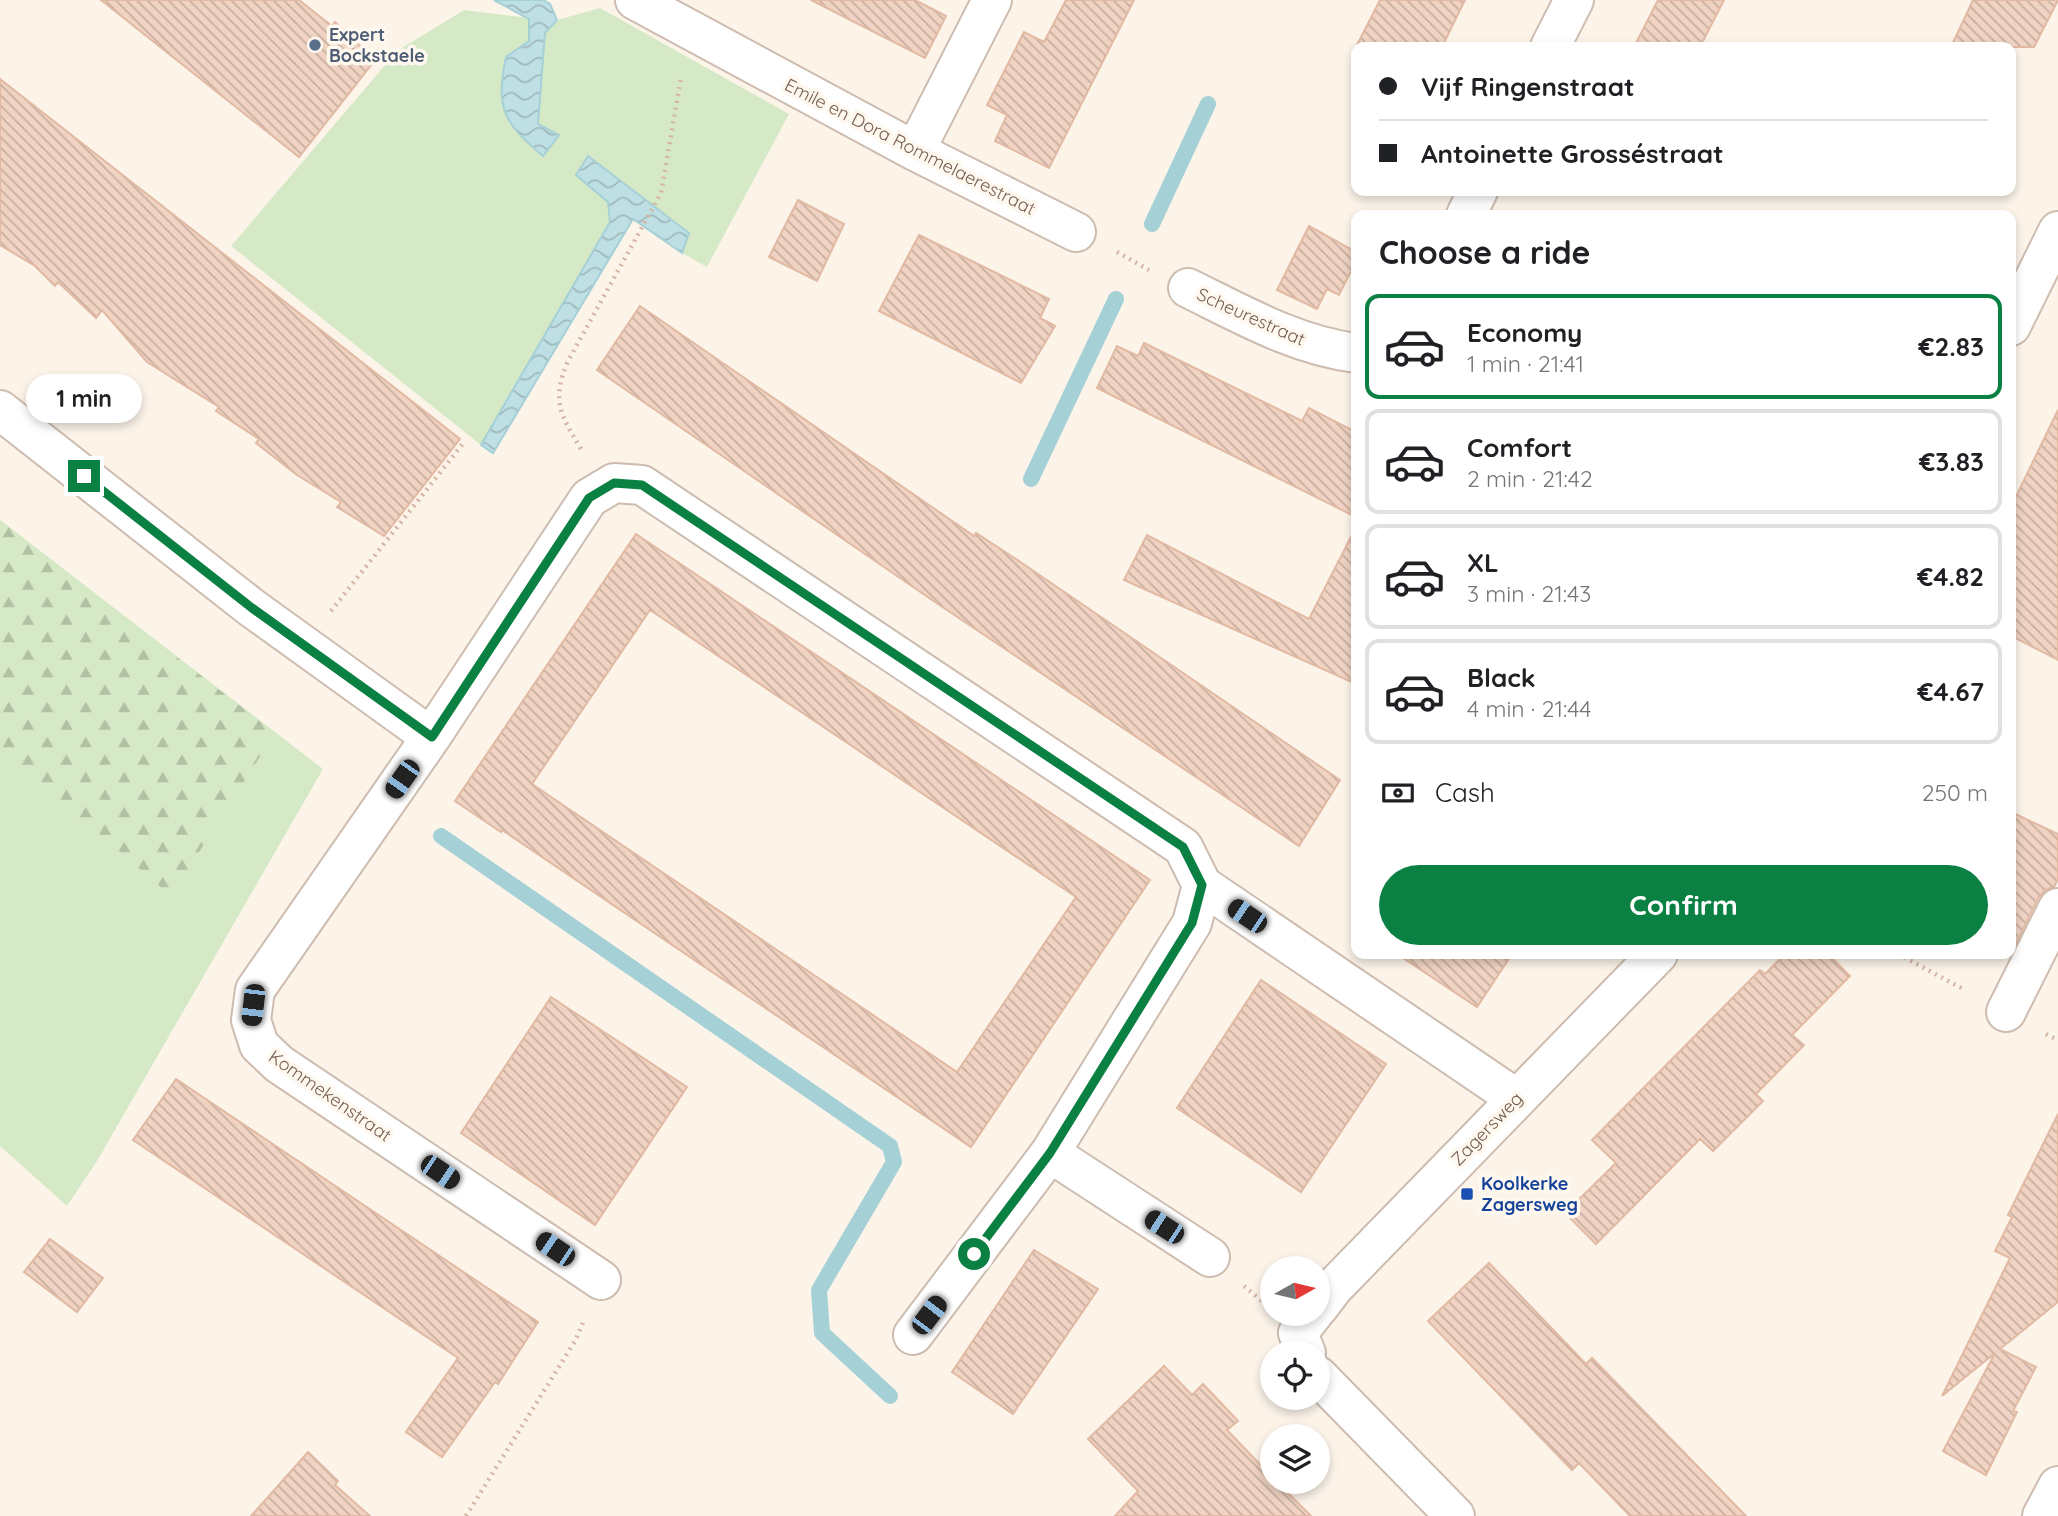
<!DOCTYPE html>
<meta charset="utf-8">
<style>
:root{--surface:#fff;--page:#f6f6f6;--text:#202124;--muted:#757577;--line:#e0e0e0;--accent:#0b8043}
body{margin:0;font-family:Quicksand,sans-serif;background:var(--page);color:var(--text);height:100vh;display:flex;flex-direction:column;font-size:26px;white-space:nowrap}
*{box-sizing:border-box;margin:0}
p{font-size:23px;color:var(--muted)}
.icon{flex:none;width:38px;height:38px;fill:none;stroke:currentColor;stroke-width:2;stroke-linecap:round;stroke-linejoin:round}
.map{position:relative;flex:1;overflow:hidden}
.details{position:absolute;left:1351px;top:210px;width:665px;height:749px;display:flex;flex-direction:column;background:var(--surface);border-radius:14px;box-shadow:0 4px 10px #0003}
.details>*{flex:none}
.guide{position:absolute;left:1351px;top:42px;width:665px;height:154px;border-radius:14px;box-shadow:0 4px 10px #0003;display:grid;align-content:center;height:154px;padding:0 28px;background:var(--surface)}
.needle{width:46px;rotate:82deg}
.tools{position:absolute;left:1260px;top:1256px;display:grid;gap:14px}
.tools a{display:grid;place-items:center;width:70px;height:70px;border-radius:50%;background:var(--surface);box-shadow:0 4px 10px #0003;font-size:35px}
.end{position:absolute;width:32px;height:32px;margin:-16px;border:9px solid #0b8043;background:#fff;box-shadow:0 0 0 4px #fff}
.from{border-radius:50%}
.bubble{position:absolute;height:49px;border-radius:24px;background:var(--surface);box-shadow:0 4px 10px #0003;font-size:23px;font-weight:700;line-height:49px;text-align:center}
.car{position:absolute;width:21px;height:42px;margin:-21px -10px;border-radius:9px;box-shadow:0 0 5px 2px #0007;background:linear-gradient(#222 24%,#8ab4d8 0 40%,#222 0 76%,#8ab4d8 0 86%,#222 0)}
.guide b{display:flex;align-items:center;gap:24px;height:66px;font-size:26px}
.guide b+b{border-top:2px solid var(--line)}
.guide i{width:18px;height:18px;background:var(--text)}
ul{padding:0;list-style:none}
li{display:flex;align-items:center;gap:21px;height:105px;margin:0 14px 10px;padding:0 14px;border:4px solid var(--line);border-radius:14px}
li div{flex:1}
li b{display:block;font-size:26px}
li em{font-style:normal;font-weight:700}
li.active{border-color:var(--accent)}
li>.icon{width:63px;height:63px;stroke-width:1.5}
h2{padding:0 28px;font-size:32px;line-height:84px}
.pay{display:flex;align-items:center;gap:18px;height:77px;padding:0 28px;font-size:26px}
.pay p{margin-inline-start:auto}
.primary-button{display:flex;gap:14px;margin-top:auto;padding:14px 28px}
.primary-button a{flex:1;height:80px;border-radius:42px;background:var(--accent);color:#fff;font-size:28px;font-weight:700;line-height:80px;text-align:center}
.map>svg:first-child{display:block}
.green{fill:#d6e9c7}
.forest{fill:url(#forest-firs)}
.water{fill:url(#water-waves);stroke:#a4d0d6;stroke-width:2}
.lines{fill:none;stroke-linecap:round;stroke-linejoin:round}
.stream{stroke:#a4d0d6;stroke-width:16}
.building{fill:url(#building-back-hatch);stroke:#e2b9a3;stroke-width:2;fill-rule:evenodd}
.minor-casing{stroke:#cdbcaf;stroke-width:42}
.path{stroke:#d5b6a4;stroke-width:4.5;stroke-dasharray:2 5;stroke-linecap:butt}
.minor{stroke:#fff;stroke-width:38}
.route{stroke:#0b8043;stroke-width:9}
.service-dot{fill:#5c6f8a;stroke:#fef8ef;stroke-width:2.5}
.transit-dot{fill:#1a4fb4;stroke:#fef8ef;stroke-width:2.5}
.labels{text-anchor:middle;stroke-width:7;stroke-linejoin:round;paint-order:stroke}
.service-label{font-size:18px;font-weight:bold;fill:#4e5e75;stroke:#fef8ef;text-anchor:start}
.street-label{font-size:18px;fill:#755b4d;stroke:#fef8ef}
.transit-label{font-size:18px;font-weight:bold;fill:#164399;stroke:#fef8ef;text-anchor:start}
</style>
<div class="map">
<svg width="2058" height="1516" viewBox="0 0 2058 1516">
<defs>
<pattern id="forest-firs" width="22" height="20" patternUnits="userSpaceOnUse" patternTransform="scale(1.75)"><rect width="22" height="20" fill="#d6e9c7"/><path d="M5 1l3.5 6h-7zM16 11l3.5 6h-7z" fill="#b2c0a4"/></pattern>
<pattern id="water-waves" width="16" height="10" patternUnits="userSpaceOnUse" patternTransform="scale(1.75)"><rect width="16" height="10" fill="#bee0e5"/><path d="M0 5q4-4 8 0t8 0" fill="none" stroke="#9fb9bc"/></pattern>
<pattern id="building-back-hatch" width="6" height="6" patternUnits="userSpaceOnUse" patternTransform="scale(1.75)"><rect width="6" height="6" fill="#f0d3c2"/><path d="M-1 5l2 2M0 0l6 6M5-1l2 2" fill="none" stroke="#c7aea0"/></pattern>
</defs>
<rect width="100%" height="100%" fill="#fcf4e9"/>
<path class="green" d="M 600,8 L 789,114 L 707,267 L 682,253 L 689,233 L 588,156 L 576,175 L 608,202 L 610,222 L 481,445 L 231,246 L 397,51 L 464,10 L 529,18 L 529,41 L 506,57 L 538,124 L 545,33 L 557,20 Z
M 0,520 L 323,769 L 97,1161 L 67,1206 L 0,1146 Z"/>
<path class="forest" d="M 0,520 L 275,733 L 171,896 L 0,749 Z"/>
<path class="water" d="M 494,0 L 543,0 L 550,4 L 557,20 L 545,33 L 538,124 L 559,135 L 543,156 C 504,123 495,109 506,57 L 529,41 L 529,19 Z
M 588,156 L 689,233 L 682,253 L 633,219 L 493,453 L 481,445 L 610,222 L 608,202 L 576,175 Z"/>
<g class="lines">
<path class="stream" d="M 1152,224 L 1208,104
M 1031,479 L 1116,299
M 441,836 L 890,1146 L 894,1162 L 819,1290 L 822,1333 L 890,1396"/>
</g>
<path class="building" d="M 101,0 L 299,0 L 332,26 L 335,22 L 375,60 L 299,157 Z
M 811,0 L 915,0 L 946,16 L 925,58 Z
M 1066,0 L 1134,0 L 1049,168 L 995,141 L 1007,115 L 987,105 L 1024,32 L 1044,42 Z
M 1380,0 L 1465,0 L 1442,47 L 1356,47 Z
M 1658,0 L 1724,0 L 1700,47 L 1634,47 Z
M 1973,0 L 2058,0 L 2034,47 L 1951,47 Z
M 0,79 L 460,439 L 384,536 L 337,507 L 341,502 L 297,475 L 256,443 L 259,439 L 216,411 L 219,407 L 147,362 L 102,310 L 96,318 L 58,282 L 55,286 L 35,266 L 0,245 Z
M 798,200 L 844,224 L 817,281 L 769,257 Z
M 1309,226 L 1356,252 L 1356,261 L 1339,295 L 1327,289 L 1317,309 L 1277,290 Z
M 919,235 L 1049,299 L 1040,318 L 1055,326 L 1021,383 L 879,311 Z
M 640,306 L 974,536 L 976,533 L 1019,561 L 1340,780 L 1299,846 L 932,600 L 597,370 Z
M 1144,343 L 1302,421 L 1309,408 L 1356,432 L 1356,517 L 1097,388 L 1117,346 L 1138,356 Z
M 2058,410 L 2058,660 L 2011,636 L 2011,507 Z
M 1356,527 L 1356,684 L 1124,580 L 1147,535 L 1309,619 Z
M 636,534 L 1150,880 L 971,1147 L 502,830 L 501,832 L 455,801 ZM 650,610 L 1076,897 L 957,1072 L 532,784 Z
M 2011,812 L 2058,834 L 2058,879 L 2054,887 L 2045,890 L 2038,898 L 2011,954 Z
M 1397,954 L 1512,954 L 1477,1007 Z
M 1785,954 L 1828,954 L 1850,976 L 1792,1035 L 1804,1045 L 1756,1094 L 1763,1101 L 1713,1151 L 1700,1139 L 1596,1244 L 1565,1213 L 1616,1163 L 1592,1140 L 1760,970 L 1765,974 Z
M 1261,980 L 1386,1064 L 1301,1192 L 1177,1108 Z
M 551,997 L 687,1087 L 595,1225 L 461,1133 Z
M 176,1079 L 538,1322 L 498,1384 L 495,1382 L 442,1457 L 406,1432 L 458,1358 L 133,1140 Z
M 2058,1114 L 2058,1302 L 2000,1349 L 2036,1367 L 2013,1411 L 2017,1412 L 1986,1475 L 1943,1451 L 1995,1353 L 1942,1396 L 2010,1258 L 1995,1251 L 2012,1217 L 2008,1215 Z
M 50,1239 L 103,1278 L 77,1312 L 24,1272 Z
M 1034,1250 L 1098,1289 L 1013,1414 L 952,1372 Z
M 1489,1263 L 1586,1364 L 1592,1358 L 1746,1516 L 1630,1516 L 1579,1463 L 1572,1470 L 1428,1321 Z
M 1164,1366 L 1192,1395 L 1203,1384 L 1238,1421 L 1227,1430 L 1272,1477 L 1272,1482 L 1277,1482 L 1311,1516 L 1115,1516 L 1138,1491 L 1088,1439 Z
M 308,1452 L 338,1481 L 335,1485 L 370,1516 L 251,1516 Z"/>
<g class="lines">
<defs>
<path id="minor" d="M 635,0 L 915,151 L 1076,232
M 1550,47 L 1574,0
M 915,151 L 992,0
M 1466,215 L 1478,191
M 1188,288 C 1243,315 1295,345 1356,353
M 2011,326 L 2058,231
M 0,410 L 252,608 L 431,737
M 1202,885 L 1517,1099
M 2006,1012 L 2058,908
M 1050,1153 L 1210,1257
M 601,1280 L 279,1064 L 259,1045 L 251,1020 L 255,990 L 431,737 L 589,498 L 614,483 L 642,485 L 1183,847 L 1202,885 L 1192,923 L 1050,1153 L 913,1335
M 1318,1308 L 1334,1287 L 1658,954
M 1306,1353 L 1298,1333 L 1313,1314
M 1318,1376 L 1455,1516
M 2042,1516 L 2058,1486"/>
</defs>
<use href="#minor" class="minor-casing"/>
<path class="path" d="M 1117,252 L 1149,270
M 581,449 C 560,414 551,401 568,361 L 661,193 L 681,78
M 331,611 L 465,441
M 1898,954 L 1965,990
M 2046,1034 L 2058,1040
M 1244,1286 L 1264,1303
M 466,1516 L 575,1341 L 583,1323"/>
<use href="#minor" class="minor"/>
</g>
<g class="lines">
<path class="route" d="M 84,476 L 252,608 L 432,737 L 589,498 L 614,483 L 642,485 L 1183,847 L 1202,885 L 1192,923 L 1050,1153 L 974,1254"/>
</g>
<circle class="service-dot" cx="315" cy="45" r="7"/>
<rect class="transit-dot" x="1460" y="1187" width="14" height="14" rx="3.5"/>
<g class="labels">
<g class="service-label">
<text x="329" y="41">Expert<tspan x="329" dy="21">Bockstaele</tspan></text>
</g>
<g class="street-label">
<text transform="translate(910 147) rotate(27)" y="6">Emile en Dora Rommelaerestraat</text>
<text transform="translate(1251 317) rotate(24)" y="6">Scheurestraat</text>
<text transform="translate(330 1096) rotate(35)" y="6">Kommekenstraat</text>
<text transform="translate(1487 1129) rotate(-46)" y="6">Zagersweg</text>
</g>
<g class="transit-label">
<text x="1481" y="1190">Koolkerke<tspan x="1481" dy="21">Zagersweg</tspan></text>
</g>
</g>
</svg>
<div class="tools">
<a><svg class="needle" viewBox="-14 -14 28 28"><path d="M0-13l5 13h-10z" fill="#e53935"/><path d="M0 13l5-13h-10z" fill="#757577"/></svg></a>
<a><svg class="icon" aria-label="locate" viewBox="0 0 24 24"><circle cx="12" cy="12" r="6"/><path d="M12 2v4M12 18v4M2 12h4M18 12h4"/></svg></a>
<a><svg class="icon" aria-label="layers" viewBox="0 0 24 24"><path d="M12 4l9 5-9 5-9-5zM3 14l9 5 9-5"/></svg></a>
</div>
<i class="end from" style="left:974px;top:1254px"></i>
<i class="end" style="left:84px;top:476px"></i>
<div class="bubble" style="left:26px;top:374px;width:116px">1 min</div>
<i class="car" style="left:402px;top:779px;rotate:215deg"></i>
<i class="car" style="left:1247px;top:916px;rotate:304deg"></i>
<i class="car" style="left:253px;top:1005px;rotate:187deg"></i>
<i class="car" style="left:440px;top:1172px;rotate:124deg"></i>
<i class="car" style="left:1164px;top:1227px;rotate:303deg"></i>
<i class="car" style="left:555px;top:1249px;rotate:304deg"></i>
<i class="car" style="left:929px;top:1315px;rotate:37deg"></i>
<div class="guide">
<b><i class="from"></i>Vijf Ringenstraat</b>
<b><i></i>Antoinette Grosséstraat</b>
</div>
<section class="details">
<h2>Choose a ride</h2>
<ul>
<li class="active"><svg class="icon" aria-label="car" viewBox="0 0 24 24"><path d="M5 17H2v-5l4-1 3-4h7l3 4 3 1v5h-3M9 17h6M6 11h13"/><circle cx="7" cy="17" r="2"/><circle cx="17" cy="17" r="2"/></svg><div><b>Economy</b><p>1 min · 21:41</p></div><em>€2.83</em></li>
<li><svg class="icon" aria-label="car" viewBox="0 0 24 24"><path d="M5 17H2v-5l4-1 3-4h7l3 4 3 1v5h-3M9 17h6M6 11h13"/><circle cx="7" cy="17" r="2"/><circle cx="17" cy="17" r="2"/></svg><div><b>Comfort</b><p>2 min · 21:42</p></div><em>€3.83</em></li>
<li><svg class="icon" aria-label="car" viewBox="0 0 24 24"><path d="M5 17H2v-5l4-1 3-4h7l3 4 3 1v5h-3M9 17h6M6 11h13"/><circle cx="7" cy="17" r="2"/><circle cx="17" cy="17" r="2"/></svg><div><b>XL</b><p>3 min · 21:43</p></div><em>€4.82</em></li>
<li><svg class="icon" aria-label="car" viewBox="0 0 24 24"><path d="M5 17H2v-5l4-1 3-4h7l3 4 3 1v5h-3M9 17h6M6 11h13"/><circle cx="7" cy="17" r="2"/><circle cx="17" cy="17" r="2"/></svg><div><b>Black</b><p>4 min · 21:44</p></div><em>€4.67</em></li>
</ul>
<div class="pay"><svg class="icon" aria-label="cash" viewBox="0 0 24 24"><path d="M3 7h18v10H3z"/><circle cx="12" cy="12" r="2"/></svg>Cash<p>250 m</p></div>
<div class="primary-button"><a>Confirm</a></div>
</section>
</div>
